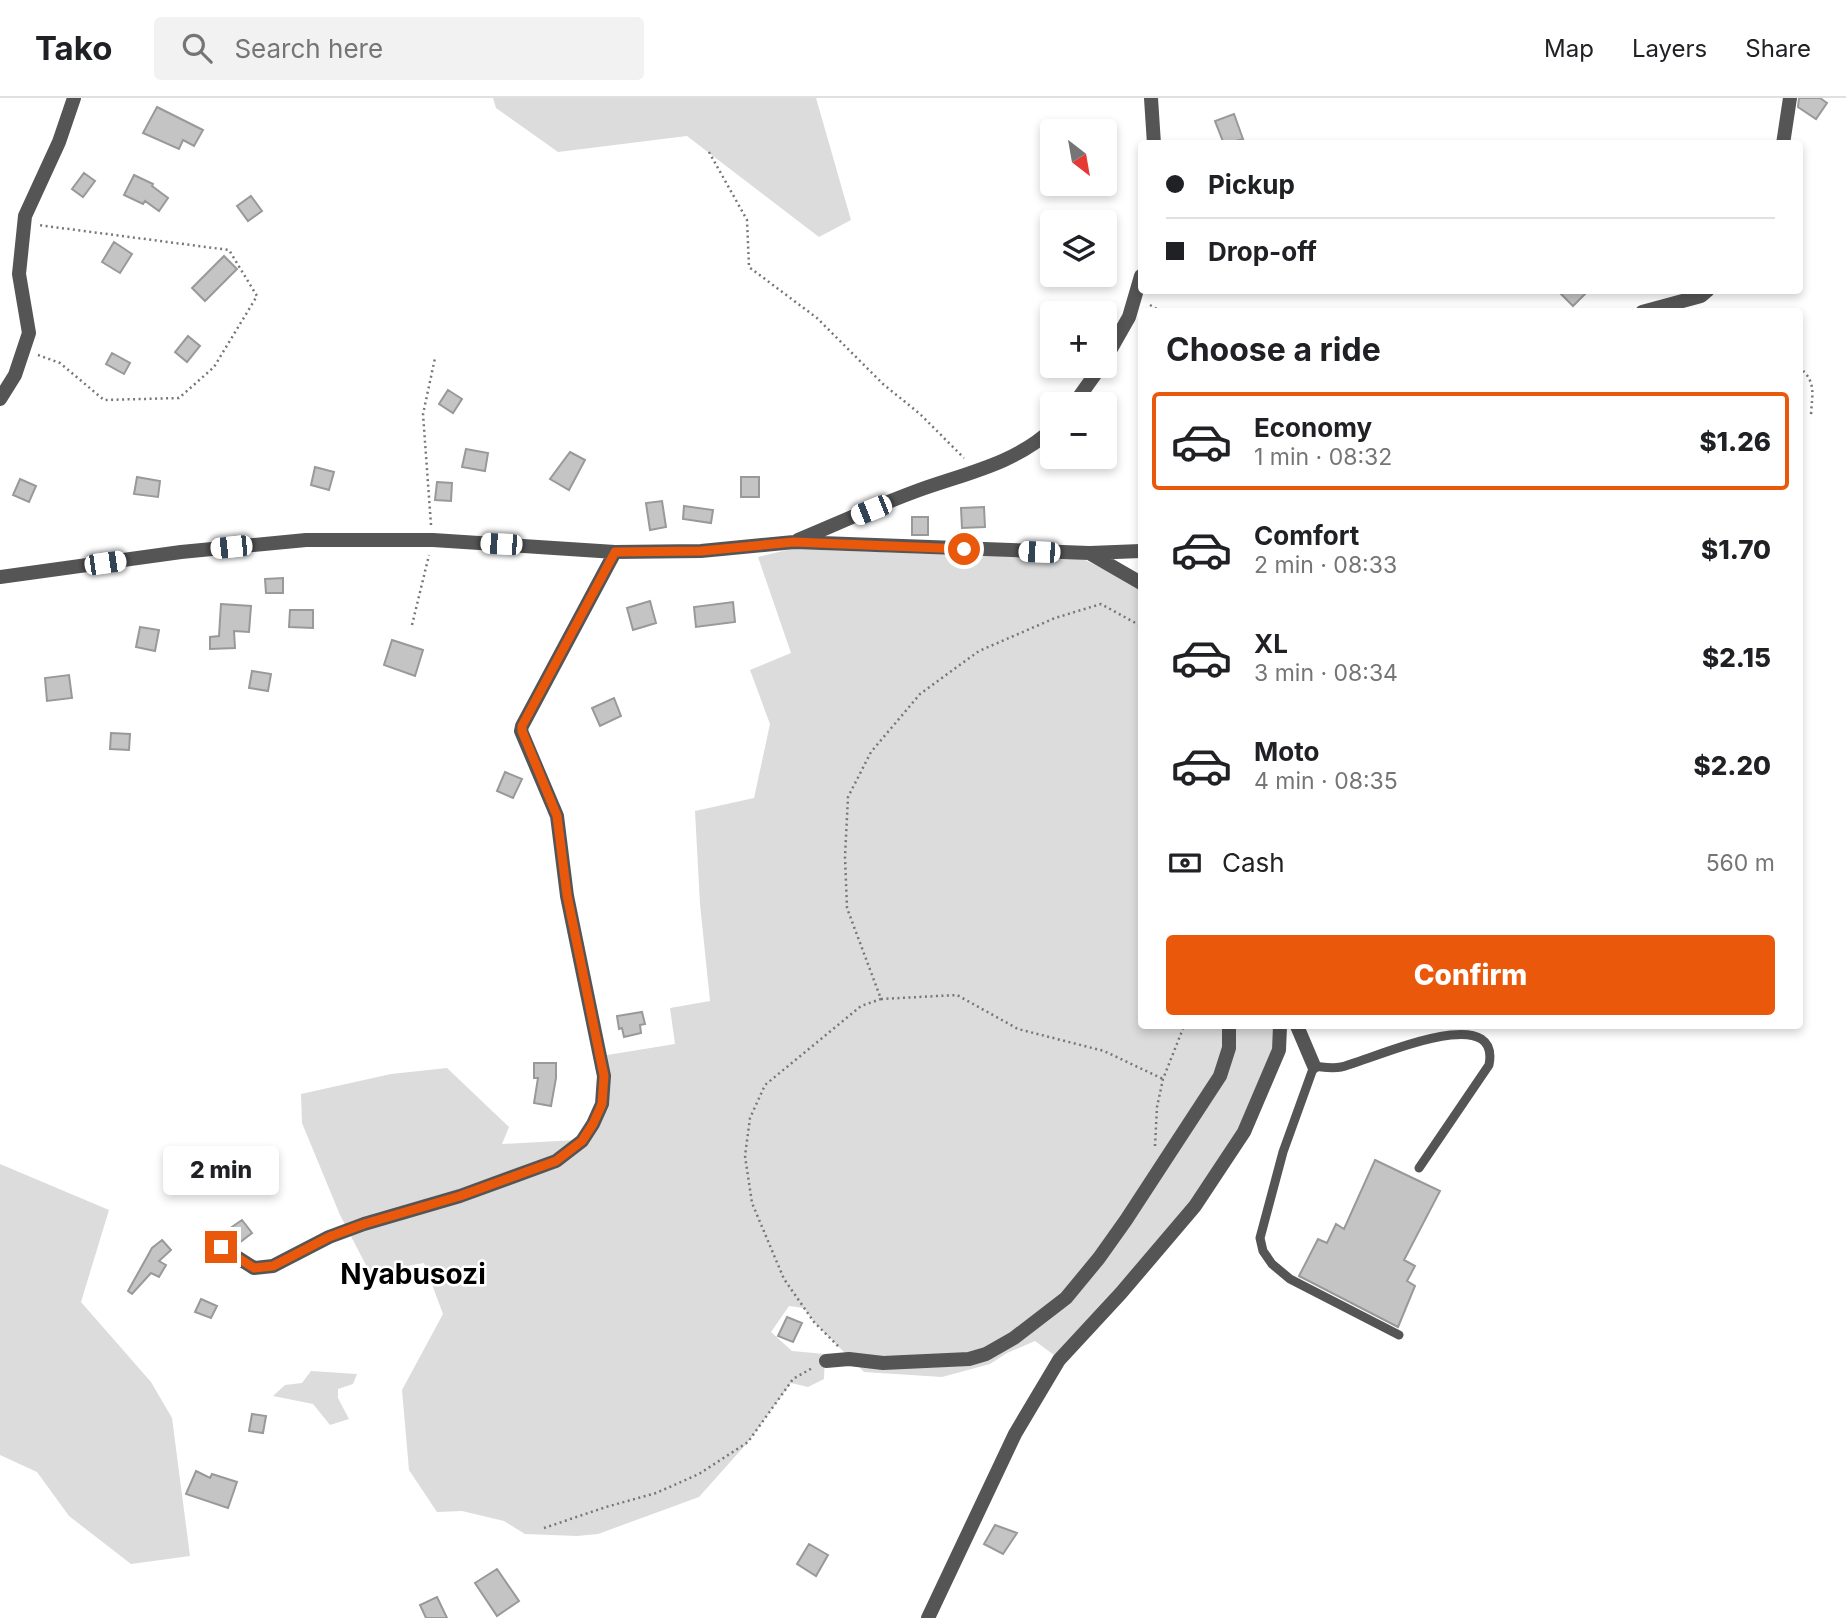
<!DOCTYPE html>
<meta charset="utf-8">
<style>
:root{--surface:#fff;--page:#f2f2f2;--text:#202124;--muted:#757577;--line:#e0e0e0;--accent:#ea580c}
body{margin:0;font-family:Inter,sans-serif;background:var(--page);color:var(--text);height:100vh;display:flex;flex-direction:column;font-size:26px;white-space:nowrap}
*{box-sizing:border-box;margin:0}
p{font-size:23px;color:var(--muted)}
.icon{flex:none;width:38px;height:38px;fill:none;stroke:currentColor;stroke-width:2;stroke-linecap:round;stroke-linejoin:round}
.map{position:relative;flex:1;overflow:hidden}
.panel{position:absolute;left:1138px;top:210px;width:665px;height:721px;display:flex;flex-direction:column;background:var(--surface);border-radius:7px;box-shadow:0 4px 10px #0003}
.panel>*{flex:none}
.guide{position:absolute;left:1138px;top:42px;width:665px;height:154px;border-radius:7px;box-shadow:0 4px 10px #0003;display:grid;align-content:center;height:154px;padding:0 28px;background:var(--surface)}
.needle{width:46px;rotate:149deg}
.buttons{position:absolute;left:1040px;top:21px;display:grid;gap:14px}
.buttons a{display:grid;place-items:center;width:77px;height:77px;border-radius:7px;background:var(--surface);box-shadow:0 4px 10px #0003;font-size:35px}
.end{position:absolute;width:32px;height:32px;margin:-16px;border:9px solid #ea580c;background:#fff;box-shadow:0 0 0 4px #fff}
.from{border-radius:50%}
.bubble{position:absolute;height:49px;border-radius:7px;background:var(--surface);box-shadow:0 4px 10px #0003;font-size:23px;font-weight:800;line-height:49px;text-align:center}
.car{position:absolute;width:21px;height:42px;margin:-21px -10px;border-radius:9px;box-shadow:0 0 5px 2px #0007;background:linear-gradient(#fff 24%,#345 0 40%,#fff 0 76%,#345 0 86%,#fff 0)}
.guide b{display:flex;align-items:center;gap:24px;height:66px;font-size:26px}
.guide b+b{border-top:2px solid var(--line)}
.guide i{width:18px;height:18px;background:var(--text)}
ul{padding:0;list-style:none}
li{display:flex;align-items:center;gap:21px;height:98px;margin:0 14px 10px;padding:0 14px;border:4px solid transparent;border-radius:7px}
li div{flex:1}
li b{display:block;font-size:26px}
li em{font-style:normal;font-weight:800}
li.current{border-color:var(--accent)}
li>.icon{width:63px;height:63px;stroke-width:1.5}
h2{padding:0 28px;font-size:32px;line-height:84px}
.pay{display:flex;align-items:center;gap:18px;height:77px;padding:0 28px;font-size:26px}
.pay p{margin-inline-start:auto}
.action{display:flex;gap:14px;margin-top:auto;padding:14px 28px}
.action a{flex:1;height:80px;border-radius:7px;background:var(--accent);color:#fff;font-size:28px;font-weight:800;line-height:80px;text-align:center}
header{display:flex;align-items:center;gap:42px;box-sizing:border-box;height:98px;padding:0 35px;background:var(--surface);border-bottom:2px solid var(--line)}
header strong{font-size:33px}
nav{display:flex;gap:38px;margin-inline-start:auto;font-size:24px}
.search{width:490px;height:63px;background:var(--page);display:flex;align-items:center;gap:18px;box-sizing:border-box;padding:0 24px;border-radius:7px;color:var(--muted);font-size:26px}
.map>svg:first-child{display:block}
.green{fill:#dcdcdc}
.building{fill:#c4c4c4;stroke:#999;stroke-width:2}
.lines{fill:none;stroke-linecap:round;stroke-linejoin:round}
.path{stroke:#777;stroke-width:2.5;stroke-dasharray:2 3.5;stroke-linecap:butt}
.service{stroke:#555;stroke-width:9}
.minor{stroke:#555;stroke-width:14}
.route{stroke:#ea580c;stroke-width:9}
.labels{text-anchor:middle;stroke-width:5;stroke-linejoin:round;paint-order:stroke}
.quarter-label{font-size:28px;font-weight:bold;fill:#000;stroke:#fff}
</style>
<header>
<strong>Tako</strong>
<div class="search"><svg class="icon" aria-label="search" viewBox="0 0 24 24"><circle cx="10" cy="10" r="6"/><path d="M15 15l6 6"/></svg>Search here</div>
<nav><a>Map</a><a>Layers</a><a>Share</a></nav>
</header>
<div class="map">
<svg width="1846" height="1520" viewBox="0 0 1846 1520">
<rect width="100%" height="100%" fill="#fff"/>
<path class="green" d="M 493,0 L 816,0 L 851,122 L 819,139 L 687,38 L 558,54 L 496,10 Z
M 791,451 L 1083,461 L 1141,489 L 1141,928 L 1279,928 L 1278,950 L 1243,1033 L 1194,1107 L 1058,1260 L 1035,1243 L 1007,1255 L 990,1266 L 942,1279 L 864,1274 L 814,1224 L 804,1210 L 789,1208 L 771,1234 L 792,1253 L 825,1256 L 824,1281 L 808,1289 L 791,1285 L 748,1344 L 699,1399 L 598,1436 L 577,1438 L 525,1436 L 504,1423 L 462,1413 L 437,1414 L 409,1372 L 402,1292 L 443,1216 L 424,1165 L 370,1175 L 340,1117 L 302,1025 L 301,996 L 391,976 L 447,970 L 509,1029 L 502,1046 L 577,1042 L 597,1003 L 601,958 L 675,946 L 670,910 L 710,903 L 700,806 L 695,713 L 754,700 L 770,626 L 750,572 L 791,555 L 758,459 Z
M 0,1066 L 109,1112 L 81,1204 L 151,1284 L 172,1320 L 190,1458 L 131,1466 L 69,1418 L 37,1374 L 0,1357 Z
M 311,1273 L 357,1276 L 353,1286 L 338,1291 L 338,1300 L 349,1321 L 330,1327 L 313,1306 L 273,1298 L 285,1287 L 302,1285 Z"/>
<path class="building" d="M 1799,0 L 1820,0 L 1827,5 L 1816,21 L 1798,9 Z
M 157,9 L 203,32 L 194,48 L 183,42 L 179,51 L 143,35 Z
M 1234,16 L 1243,41 L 1224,46 L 1215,23 Z
M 84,75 L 95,83 L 83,99 L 72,91 Z
M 134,77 L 153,86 L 152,88 L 168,100 L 159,113 L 145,103 L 143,106 L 124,97 Z
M 251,98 L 262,113 L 248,123 L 237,108 Z
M 114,144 L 132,156 L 120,175 L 102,164 Z
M 224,158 L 237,171 L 205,203 L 192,190 Z
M 1557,192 L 1589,192 L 1573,208 Z
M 188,238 L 200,248 L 187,264 L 175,254 Z
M 112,255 L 130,265 L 124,276 L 106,266 Z
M 448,292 L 462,301 L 453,315 L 439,306 Z
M 466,351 L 488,355 L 485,373 L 462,369 Z
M 570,354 L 585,362 L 569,392 L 550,381 Z
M 315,369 L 334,374 L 329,392 L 311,387 Z
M 137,379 L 160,383 L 158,399 L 134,396 Z
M 741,379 L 759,379 L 759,399 L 741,399 Z
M 20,381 L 36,388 L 29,404 L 13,397 Z
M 437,384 L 452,385 L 451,403 L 435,402 Z
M 662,403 L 666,429 L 650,432 L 646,405 Z
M 684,408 L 713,412 L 711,425 L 683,421 Z
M 984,409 L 985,429 L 962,430 L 961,410 Z
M 912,419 L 928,419 L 928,437 L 912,437 Z
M 283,480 L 283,495 L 266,495 L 265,481 Z
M 650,503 L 656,525 L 633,532 L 627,510 Z
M 733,504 L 735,524 L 696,529 L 694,509 Z
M 221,506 L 251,508 L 249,534 L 234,533 L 235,550 L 210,551 L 210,539 L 219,538 Z
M 290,512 L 313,512 L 313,530 L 289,529 Z
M 140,529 L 159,532 L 155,553 L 136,549 Z
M 392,542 L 423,552 L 415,578 L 384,567 Z
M 252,573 L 271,576 L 268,593 L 249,590 Z
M 69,577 L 72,600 L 47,603 L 45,580 Z
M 614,600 L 621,618 L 600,628 L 592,610 Z
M 111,635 L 130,636 L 129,652 L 110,651 Z
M 505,674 L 522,681 L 513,700 L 497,693 Z
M 642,914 L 645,926 L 640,927 L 641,935 L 624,939 L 622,930 L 619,931 L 617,918 Z
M 534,965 L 556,965 L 556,980 L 551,1008 L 534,1005 L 538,980 L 534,980 Z
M 1375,1062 L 1440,1093 L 1404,1162 L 1415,1168 L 1407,1183 L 1415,1188 L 1398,1229 L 1299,1178 L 1318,1141 L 1327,1145 L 1336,1126 L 1344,1131 Z
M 242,1122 L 252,1135 L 239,1145 L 229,1131 Z
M 162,1142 L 171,1152 L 159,1163 L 166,1167 L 159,1179 L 151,1175 L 132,1196 L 128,1193 L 152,1150 Z
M 201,1201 L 217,1208 L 211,1220 L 195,1214 Z
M 787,1219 L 802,1225 L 793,1244 L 778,1238 Z
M 252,1316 L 266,1318 L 263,1335 L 249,1333 Z
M 196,1373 L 210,1380 L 212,1376 L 237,1384 L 228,1410 L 186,1396 Z
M 995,1427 L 1017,1435 L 1003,1456 L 984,1446 Z
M 809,1446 L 828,1457 L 816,1478 L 797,1466 Z
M 497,1471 L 519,1503 L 497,1518 L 475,1485 Z
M 437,1499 L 447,1520 L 426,1520 L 420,1507 Z"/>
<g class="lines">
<path class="path" d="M 709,54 L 747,122 L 749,169 L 817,220 L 883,286 L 920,316 L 964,360
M 1150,207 L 1162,214
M 38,257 L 60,265 L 104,302 L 179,300 L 214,269 L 257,198 L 229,152 L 38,127
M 1799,269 C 1817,284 1812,296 1811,317
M 431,427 L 423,316 L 435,260
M 412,527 L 429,457
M 881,901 L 957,897 L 1018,931 L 1104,953 L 1163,981
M 1155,1048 L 1157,1009 L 1163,981 L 1184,928
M 838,1248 L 814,1224 L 784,1181 L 752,1105 L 745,1058 L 750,1020 L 765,987 L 861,908 L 881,901 L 847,810 L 845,759 L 848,699 L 871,654 L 920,596 L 979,553 L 1055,520 L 1101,506 L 1141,528
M 544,1430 L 606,1409 L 656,1395 L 699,1376 L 748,1344 L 793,1281 L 814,1269"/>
<path class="service" d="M 1399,1237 L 1290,1181 L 1272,1166 L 1263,1153 L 1260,1140 L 1283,1054 L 1314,968 C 1323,969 1332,971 1341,969 C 1369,963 1502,900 1489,967 L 1419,1070"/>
<path class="minor" d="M 1151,0 L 1154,46
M 1783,46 L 1790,0
M 1642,214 L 1701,198 L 1708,192
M 1104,263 L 1129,219 L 1141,178
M 0,301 L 15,277 L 29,235 L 19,176 L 25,118 L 59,44 L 74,0
M 1074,306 L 1101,268
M 798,442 C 839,425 880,406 922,391 C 967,375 1016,365 1052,331
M 1090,455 L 1141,453
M 0,479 L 181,454 L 306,442 L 433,442 L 615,454 L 701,453 L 794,444 L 1089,455 L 1141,485
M 1297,928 L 1314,968
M 221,1149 L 254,1170 L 273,1168 L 329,1139 L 364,1126 L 460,1098 L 556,1063 L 582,1043 L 593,1026 L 602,1006 L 604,978 L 567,798 L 557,718 L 521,633 L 522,628 L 615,454
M 826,1263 L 849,1261 L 883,1265 L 969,1261 L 986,1256 L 1014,1240 L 1066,1200 L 1099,1160 L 1126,1122 L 1220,978 L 1229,950 L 1229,928
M 928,1520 L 1015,1336 L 1059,1262 L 1121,1195 L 1195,1108 L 1244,1034 L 1279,952 L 1280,928"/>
</g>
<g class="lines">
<path class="route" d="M 221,1149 L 254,1170 L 273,1168 L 329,1139 L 364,1126 L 460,1098 L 556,1063 L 582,1043 L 593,1026 L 602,1006 L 604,978 L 567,797 L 557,718 L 522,633 L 522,628 L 615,454 L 701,453 L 794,444 L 964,451"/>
</g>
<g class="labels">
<g class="quarter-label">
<text x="413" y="1186">Nyabusozi</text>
</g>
</g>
</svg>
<div class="buttons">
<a><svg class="needle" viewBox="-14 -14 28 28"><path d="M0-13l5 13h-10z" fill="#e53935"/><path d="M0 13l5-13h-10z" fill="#757577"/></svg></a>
<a><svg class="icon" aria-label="layers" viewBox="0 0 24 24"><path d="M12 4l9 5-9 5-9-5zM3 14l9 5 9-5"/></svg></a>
<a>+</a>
<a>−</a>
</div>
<i class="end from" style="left:964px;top:451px"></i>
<i class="end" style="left:221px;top:1149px"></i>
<div class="bubble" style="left:163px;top:1048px;width:116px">2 min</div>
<i class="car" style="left:871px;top:412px;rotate:248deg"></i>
<i class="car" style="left:501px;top:446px;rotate:273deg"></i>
<i class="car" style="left:231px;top:449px;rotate:264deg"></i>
<i class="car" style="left:1039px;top:454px;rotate:272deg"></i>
<i class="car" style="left:105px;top:465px;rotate:82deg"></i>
<div class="guide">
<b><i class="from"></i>Pickup</b>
<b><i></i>Drop-off</b>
</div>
<section class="panel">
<h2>Choose a ride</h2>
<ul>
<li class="current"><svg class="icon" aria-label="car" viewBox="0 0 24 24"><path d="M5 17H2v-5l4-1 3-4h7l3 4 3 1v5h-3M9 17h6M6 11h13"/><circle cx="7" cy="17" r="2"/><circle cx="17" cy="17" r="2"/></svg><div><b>Economy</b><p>1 min · 08:32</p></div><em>$1.26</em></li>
<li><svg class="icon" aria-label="car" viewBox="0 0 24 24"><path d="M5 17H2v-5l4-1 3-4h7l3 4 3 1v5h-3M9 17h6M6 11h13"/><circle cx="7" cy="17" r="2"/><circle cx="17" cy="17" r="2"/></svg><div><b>Comfort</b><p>2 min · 08:33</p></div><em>$1.70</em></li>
<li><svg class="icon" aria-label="car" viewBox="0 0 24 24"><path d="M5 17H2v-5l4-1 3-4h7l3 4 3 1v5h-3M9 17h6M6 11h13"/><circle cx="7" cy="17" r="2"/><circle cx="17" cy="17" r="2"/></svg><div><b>XL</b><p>3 min · 08:34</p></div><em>$2.15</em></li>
<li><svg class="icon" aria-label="car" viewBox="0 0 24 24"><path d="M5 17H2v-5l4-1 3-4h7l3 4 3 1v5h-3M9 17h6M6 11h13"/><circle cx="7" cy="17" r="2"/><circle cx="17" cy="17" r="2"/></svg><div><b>Moto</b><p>4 min · 08:35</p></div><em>$2.20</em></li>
</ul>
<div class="pay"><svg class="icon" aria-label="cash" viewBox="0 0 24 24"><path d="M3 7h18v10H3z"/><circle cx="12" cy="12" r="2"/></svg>Cash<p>560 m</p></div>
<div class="action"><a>Confirm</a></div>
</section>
</div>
